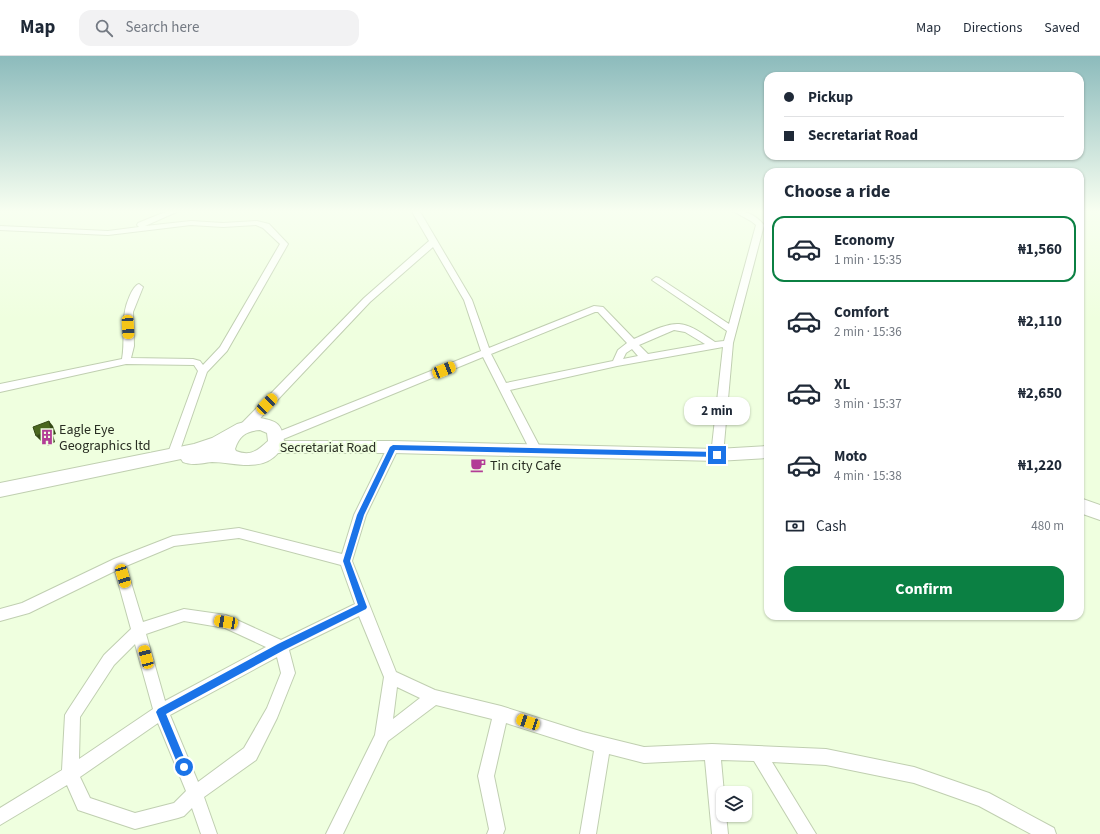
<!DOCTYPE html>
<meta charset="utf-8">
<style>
:root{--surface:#fff;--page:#f2f2f3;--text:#1f2937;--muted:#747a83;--line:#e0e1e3;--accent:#0b8043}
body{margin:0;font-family:"Source Sans 3",sans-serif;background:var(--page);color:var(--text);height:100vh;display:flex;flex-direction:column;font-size:15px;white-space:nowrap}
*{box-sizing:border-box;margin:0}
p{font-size:13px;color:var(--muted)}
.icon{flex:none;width:22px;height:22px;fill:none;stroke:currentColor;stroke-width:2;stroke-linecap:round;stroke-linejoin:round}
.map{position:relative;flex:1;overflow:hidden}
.sheet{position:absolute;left:764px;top:112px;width:320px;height:452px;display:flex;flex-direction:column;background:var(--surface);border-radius:12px;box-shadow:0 1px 3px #0004}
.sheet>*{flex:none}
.guide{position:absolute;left:764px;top:16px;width:320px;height:88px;border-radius:12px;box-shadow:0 1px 3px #0004;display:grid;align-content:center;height:88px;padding:0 20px;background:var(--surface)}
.buttons{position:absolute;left:716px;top:730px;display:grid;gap:8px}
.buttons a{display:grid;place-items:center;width:36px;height:36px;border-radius:8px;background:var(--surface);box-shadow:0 1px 3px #0004;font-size:20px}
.end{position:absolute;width:18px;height:18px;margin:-9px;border:5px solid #1a73e8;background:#fff;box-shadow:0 0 0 2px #fff}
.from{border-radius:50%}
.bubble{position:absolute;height:28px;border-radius:12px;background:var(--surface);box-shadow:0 1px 3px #0004;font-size:13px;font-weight:700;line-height:28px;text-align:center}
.car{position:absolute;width:12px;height:24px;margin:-12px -6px;border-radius:5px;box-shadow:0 0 3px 1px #0007;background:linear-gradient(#f5c518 24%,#345 0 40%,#f5c518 0 76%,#345 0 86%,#f5c518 0)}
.guide b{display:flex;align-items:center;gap:14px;height:38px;font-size:15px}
.guide b+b{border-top:1px solid var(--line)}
.guide i{width:10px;height:10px;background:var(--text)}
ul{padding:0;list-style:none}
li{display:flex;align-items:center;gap:12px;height:66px;margin:0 8px 6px;padding:0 12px;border:2px solid transparent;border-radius:12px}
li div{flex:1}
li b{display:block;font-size:15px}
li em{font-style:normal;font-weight:700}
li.selected{border-color:var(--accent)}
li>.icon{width:36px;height:36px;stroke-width:1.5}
h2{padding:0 20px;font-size:18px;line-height:48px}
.pay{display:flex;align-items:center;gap:10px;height:44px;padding:0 20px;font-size:15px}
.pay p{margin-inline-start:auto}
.button{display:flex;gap:8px;margin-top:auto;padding:8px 20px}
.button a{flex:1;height:46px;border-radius:12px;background:var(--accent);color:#fff;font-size:16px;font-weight:700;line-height:46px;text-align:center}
header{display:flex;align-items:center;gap:24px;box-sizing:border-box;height:56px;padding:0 20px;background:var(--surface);border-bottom:1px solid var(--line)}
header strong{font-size:19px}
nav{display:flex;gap:22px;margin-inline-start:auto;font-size:14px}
.search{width:280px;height:36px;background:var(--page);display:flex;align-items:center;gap:10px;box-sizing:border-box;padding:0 14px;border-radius:12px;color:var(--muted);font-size:15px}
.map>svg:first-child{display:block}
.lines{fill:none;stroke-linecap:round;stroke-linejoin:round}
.street-casing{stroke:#c0cfb1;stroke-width:2}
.secondary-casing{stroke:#c0cfb1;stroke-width:2}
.street{fill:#fff;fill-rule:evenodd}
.secondary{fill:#fff;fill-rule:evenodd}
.shaded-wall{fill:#344916}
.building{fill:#4b681f;stroke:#344916}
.route{fill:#1a73e8}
.labels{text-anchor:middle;stroke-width:4;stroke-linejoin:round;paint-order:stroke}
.poi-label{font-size:14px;fill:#282d22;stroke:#efffdf;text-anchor:start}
.street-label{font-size:14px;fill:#282d22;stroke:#efffdf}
</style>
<header>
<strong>Map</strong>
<div class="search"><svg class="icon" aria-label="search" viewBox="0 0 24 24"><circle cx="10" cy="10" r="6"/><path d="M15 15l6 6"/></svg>Search here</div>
<nav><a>Map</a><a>Directions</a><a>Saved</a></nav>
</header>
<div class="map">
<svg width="1100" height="778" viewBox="0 0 1100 778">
<rect width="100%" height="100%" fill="#efffdf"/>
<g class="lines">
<defs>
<path id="street" d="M 170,154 L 181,154 L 145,170 L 191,165 L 223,167 L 257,165 L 269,168 L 288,188 L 227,295 L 207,316 L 178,400 L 174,401 L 170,400 L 168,397 L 198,315 L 194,309 L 126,308 L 0,336 L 0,328 L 122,303 C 125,287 122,269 125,255 C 126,249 132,230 139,228 L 143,231 L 133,256 L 134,290 L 131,302 L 193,303 L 200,305 L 203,309 L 220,291 L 280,188 L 263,172 L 256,169 L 223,171 L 191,169 L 108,179 L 0,174 L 0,170 L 108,175 L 139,171 L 137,169 L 138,167 Z
M 411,154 L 419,154 L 472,244 L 489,292 L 594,250 L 603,251 L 634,283 C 646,278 665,267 679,268 C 692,269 704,279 715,286 L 724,285 L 727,275 L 652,224 L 656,221 L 659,222 L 729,268 L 756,169 L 751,165 L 731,154 C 744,154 756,159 764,169 L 733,287 L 723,399 L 721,402 L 717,403 L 713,402 L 711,399 L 723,291 L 617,310 L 510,334 L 542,395 L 540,398 L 536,399 L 532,398 L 483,301 L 281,384 L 277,385 L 273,384 L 272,381 L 273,378 L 481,295 L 464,244 L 433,191 L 370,246 L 249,374 L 241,374 L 240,371 L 241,368 L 364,242 L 429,185 ZM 595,256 L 598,256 L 627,287 L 618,294 L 613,305 L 506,327 L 491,298 ZM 674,274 L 685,276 L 705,288 L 648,298 L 639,289 ZM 632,293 L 638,300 L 623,303 L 626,297 Z
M 393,387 L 397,388 L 399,391 L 366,459 L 352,505 L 396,616 L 435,634 L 501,650 L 583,676 L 644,691 L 712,688 L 826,693 L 914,711 L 989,737 L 1054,772 L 1056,778 L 1031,778 L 979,750 L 914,727 L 826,709 L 772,706 L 816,778 L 798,778 L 754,705 L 721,704 L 724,737 L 723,759 L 726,759 L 728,778 L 712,778 L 705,704 L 644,707 L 609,698 L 596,778 L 580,778 L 594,695 L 506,667 L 494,720 L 505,773 L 503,778 L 487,778 L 489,773 L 478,720 L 492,663 L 436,649 L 388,685 L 343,778 L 326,778 L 375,679 L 384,621 L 359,560 L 289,594 L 295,617 L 277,662 L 256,704 L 204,741 L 217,778 L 201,778 L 192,752 L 184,760 L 178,762 L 135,773 L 78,754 L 67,729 L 0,769 L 0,752 L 62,714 L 65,659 L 68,654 L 104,599 L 131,573 L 115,515 L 29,557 L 0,565 L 0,553 L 22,547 L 114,503 L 173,480 L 239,472 L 342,498 L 354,459 L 389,388 ZM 239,482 L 341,509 L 355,548 L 281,584 L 226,559 L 184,553 L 143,566 L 126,510 L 174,490 ZM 184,565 L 225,572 L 266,591 L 165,645 L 146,578 ZM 135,588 L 153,653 L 79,703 L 80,661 L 114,609 ZM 277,601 L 281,617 L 267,652 L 244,692 L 198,726 L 170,659 ZM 397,631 L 420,642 L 393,663 ZM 158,667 L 186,735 L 174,747 L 135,757 L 90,742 L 80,721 Z"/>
<path id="secondary" d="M 260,362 C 277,365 282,368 284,385 L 393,385 L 717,393 L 768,390 L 768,402 L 717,405 L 393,397 L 278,397 C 261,417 233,406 212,406 C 202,407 193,410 183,406 L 181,403 L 0,441 L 0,427 L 194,388 L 212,382 L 237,368 ZM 260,374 L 267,377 L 268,385 C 258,394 251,401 236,395 L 235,393 C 239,380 246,375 260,374 Z
M 1080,442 L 1100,449 L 1100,464 L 1080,457 Z"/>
</defs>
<use href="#street" class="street-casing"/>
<use href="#secondary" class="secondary-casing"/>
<use href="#street" class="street"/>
<use href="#secondary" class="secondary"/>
</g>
<path class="shaded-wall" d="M 49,365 L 53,370 L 56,378 L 53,379 L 55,386 L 48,390 L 43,385 Z
M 40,378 L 45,383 L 41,385 L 36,380 Z"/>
<path class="building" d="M 49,365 L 51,373 L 48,374 L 50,381 L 43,385 L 40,378 L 36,380 L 33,371 Z"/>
<linearGradient id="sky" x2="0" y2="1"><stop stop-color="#8cbbbc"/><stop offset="0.59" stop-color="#f8fff1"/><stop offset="1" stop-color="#f8fff1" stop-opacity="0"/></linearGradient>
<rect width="1100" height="263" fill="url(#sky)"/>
<path class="route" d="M 393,389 L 717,396 L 720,399 L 717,401 L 395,394 L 364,459 L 350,505 L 367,551 L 366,553 L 284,594 L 166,658 L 188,711 L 187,714 L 184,716 L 180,714 L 156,656 L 158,653 L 278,588 L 358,549 L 343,505 L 357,459 L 390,391 Z"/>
<defs>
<symbol id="building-bare" viewBox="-9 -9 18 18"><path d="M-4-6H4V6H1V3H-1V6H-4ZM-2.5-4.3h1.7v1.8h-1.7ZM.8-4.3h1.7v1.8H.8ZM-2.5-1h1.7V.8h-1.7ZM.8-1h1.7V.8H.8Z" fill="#b23d96" stroke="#efffdf" stroke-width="2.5" paint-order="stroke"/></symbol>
<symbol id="cafe-bare" viewBox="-9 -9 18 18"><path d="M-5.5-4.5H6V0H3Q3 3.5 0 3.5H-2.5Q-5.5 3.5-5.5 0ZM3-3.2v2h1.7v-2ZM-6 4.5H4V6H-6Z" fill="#b23d96" stroke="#efffdf" stroke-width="2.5" paint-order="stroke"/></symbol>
</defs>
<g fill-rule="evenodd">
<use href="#building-bare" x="36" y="370" width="22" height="22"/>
<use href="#cafe-bare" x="467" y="398" width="22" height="22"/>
</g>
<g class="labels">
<g class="poi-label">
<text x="59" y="378">Eagle Eye<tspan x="59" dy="16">Geographics ltd</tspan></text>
<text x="490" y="414">Tin city Cafe</text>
</g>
<g class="street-label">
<text x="328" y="396">Secretariat Road</text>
</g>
</g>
</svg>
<div class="buttons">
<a><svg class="icon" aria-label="layers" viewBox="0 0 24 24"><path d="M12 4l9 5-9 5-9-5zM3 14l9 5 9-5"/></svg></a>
</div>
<i class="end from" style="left:184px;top:711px"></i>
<i class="end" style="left:717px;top:399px"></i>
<div class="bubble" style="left:684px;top:341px;width:66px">2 min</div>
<i class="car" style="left:128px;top:271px;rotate:177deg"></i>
<i class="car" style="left:444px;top:314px;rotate:68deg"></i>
<i class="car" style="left:267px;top:348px;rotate:44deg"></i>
<i class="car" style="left:123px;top:520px;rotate:163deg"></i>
<i class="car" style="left:226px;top:566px;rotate:279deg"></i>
<i class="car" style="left:146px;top:601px;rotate:345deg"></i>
<i class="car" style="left:528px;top:666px;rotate:288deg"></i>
<div class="guide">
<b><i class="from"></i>Pickup</b>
<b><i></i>Secretariat Road</b>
</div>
<section class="sheet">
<h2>Choose a ride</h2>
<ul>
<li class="selected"><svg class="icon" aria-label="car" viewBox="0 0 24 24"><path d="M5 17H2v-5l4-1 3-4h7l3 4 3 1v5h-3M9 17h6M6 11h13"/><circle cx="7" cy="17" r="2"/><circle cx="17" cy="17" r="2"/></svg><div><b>Economy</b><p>1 min · 15:35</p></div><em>₦1,560</em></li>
<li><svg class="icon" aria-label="car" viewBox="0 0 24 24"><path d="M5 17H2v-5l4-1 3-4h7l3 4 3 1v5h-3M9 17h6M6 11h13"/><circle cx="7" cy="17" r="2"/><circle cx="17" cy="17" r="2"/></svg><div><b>Comfort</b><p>2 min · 15:36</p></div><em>₦2,110</em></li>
<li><svg class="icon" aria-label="car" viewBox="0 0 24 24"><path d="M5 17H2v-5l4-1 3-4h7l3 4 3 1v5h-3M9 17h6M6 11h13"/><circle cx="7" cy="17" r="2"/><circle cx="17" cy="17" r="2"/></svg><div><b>XL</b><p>3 min · 15:37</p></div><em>₦2,650</em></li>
<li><svg class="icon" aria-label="car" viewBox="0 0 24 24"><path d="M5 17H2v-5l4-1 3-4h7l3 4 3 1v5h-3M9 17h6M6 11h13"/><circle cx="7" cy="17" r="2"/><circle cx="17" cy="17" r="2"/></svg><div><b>Moto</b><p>4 min · 15:38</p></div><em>₦1,220</em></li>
</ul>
<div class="pay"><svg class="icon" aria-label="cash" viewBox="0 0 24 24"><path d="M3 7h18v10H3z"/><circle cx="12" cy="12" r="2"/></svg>Cash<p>480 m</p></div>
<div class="button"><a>Confirm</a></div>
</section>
</div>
